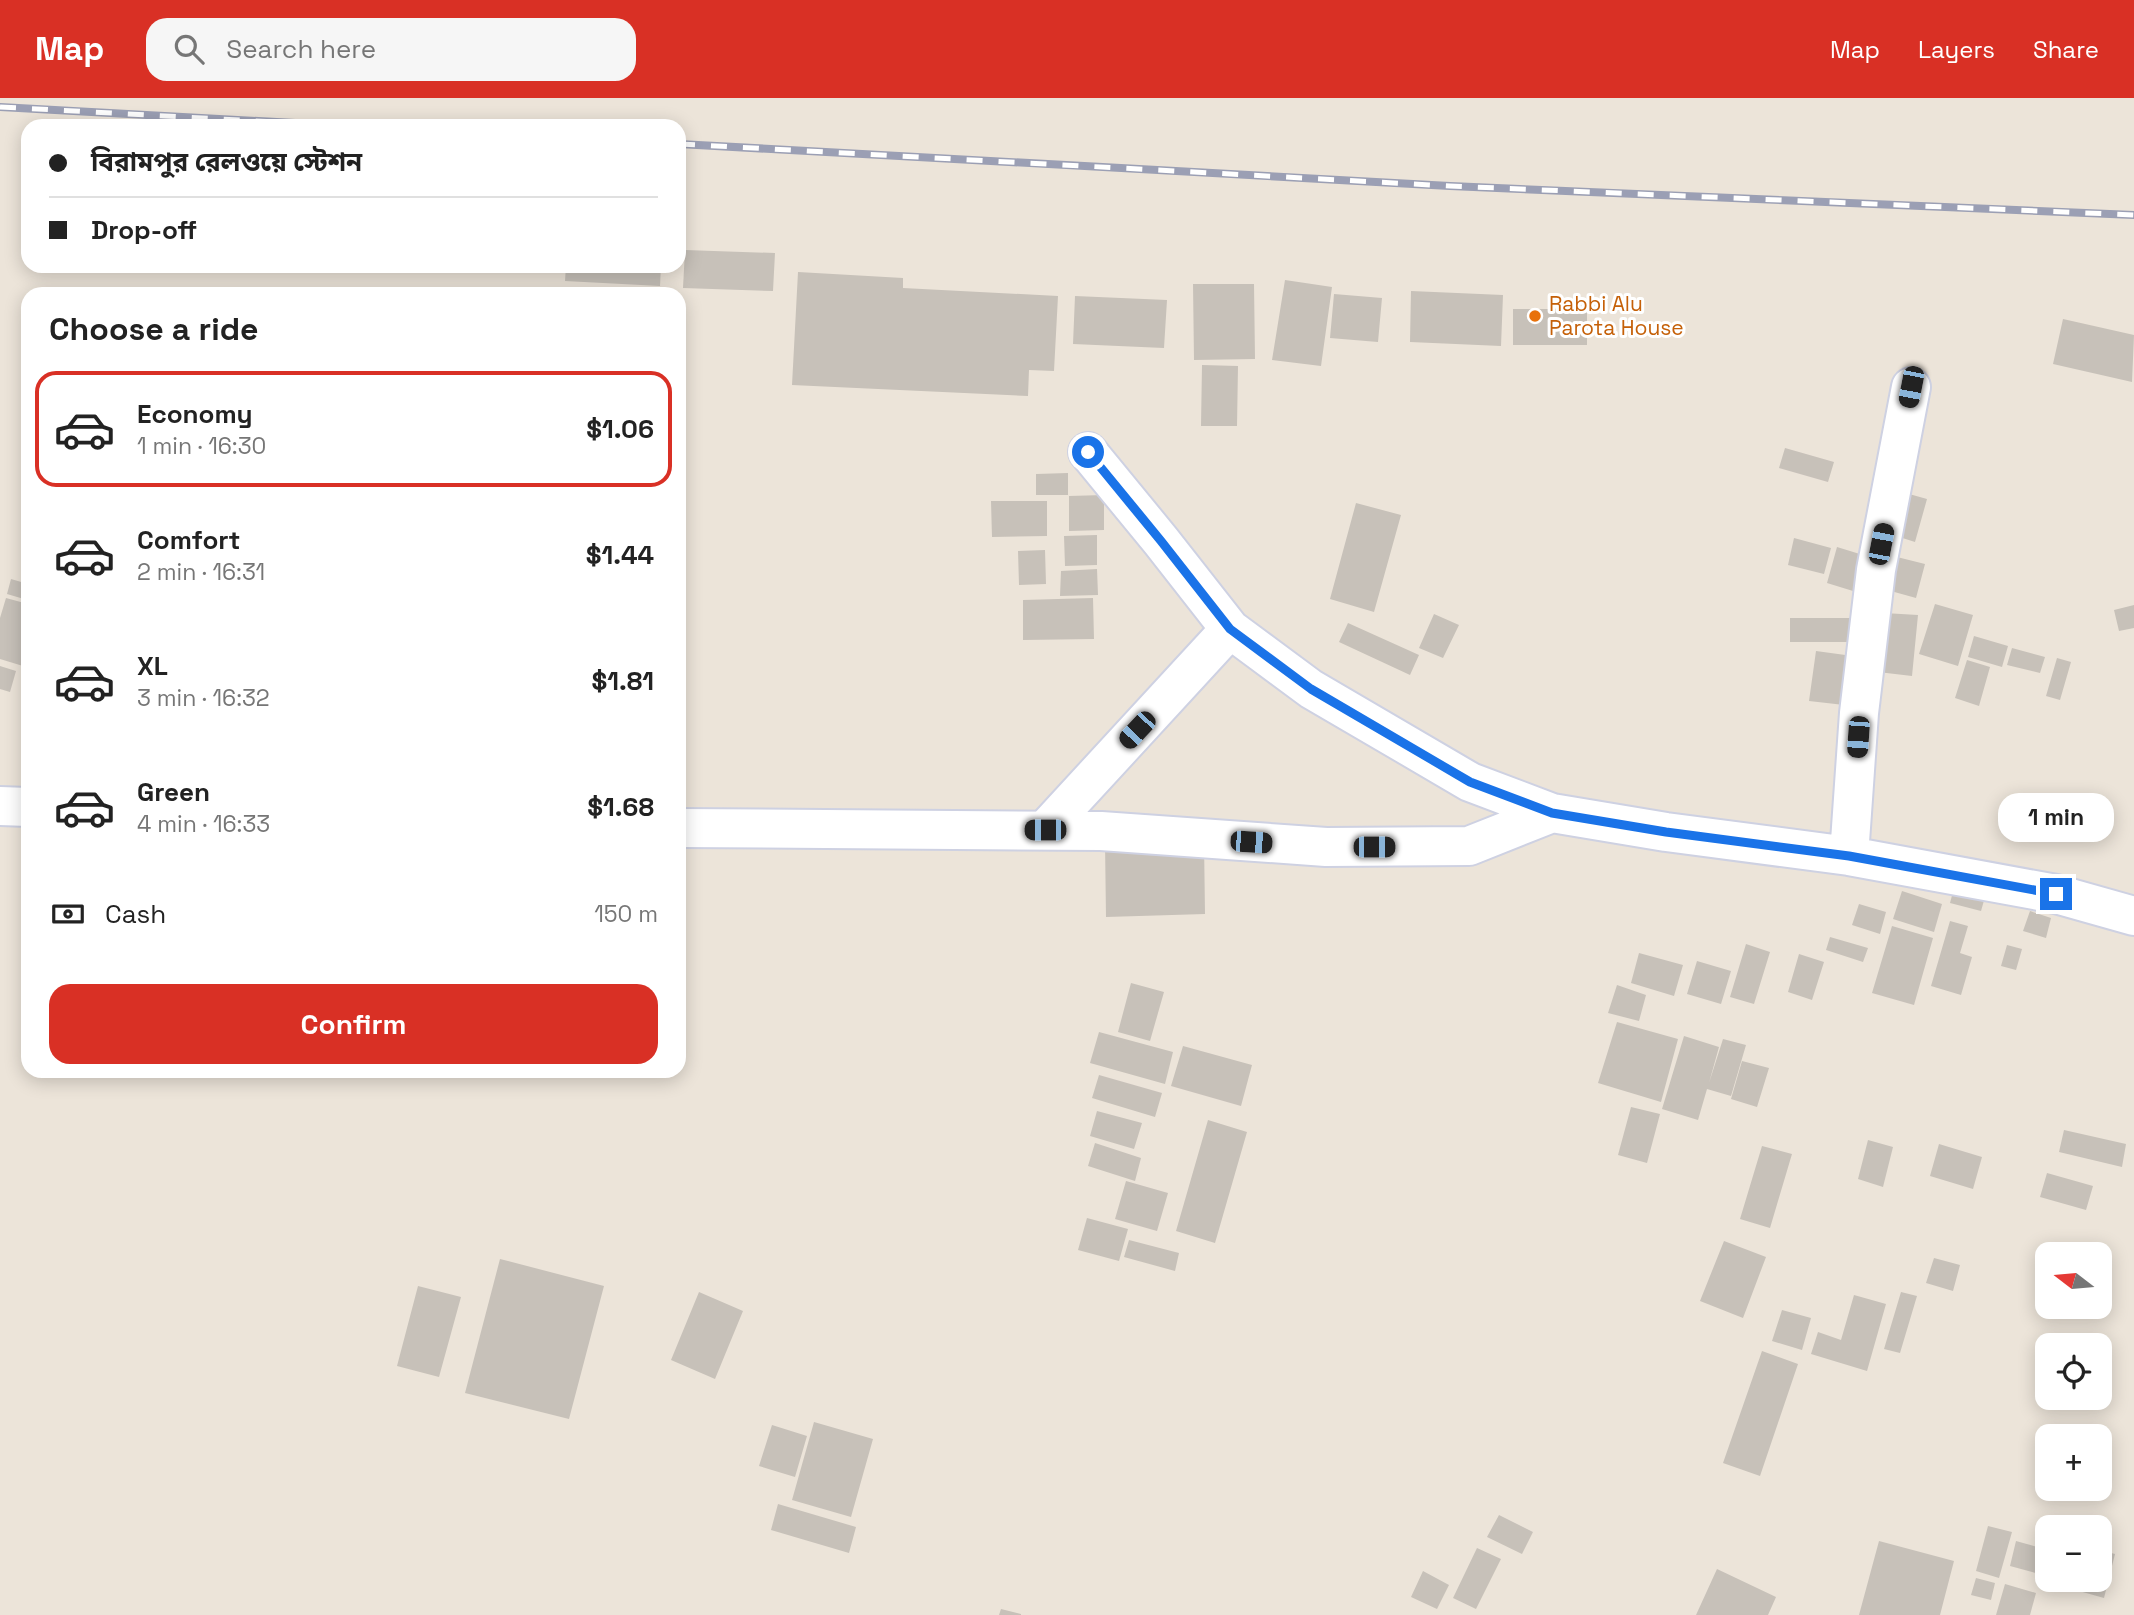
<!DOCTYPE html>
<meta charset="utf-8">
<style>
:root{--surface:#fff;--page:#f6f6f6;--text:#222;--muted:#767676;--line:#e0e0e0;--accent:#d93025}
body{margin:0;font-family:"Space Grotesk","Noto Sans Bengali",sans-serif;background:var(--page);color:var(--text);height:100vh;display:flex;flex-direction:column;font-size:26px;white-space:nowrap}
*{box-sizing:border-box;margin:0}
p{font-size:23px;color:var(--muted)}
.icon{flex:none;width:38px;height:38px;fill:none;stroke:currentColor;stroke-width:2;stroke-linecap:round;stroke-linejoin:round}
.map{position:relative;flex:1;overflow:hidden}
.drawer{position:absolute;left:21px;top:189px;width:665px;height:791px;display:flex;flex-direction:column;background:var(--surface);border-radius:21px;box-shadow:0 4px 18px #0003}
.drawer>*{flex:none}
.hud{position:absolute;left:21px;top:21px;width:665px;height:154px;border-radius:21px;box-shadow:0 4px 18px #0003;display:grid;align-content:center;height:154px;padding:0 28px;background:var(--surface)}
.needle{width:46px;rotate:286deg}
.buttons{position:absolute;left:2035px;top:1144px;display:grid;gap:14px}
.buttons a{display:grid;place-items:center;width:77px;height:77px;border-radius:14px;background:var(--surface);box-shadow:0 4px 18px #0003;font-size:35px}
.end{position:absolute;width:32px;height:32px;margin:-16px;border:9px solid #1a73e8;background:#fff;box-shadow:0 0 0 4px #fff}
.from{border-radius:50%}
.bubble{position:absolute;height:49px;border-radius:21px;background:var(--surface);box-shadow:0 4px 18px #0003;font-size:23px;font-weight:600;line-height:49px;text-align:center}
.car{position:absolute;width:21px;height:42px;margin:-21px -10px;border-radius:9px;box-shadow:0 0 5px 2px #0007;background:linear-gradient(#222 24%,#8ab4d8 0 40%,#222 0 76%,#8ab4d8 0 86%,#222 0)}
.hud b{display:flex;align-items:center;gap:24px;height:66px;font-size:26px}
.hud b+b{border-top:2px solid var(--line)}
.hud i{width:18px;height:18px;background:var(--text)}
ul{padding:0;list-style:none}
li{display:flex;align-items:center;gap:21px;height:116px;margin:0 14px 10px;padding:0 14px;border:4px solid transparent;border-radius:21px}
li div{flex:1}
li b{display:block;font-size:26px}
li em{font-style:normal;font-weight:600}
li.current{border-color:var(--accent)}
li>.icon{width:63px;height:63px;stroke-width:1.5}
h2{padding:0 28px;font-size:32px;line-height:84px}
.pay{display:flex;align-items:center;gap:18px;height:77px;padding:0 28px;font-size:26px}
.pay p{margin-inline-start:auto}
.primary-button{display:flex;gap:14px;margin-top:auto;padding:14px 28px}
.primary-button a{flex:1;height:80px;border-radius:21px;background:var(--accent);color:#fff;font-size:28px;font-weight:600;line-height:80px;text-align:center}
header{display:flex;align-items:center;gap:42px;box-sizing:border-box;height:98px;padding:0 35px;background:var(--accent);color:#fff}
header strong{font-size:33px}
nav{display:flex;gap:38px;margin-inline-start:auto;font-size:24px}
.search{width:490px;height:63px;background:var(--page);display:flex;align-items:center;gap:18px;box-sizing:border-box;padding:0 24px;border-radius:21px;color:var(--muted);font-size:26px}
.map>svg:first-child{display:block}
.building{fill:#c7c1b9}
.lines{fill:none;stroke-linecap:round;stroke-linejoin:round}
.minor-casing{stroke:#ced1e2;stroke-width:42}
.minor{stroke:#fff;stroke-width:38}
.rail-casing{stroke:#9b9fb4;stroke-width:8}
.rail{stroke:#fff;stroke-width:5;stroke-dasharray:16;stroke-linecap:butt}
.route{stroke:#1a73e8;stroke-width:9}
.food-dot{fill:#e8710a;stroke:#fff;stroke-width:2.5}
.labels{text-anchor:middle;stroke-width:6;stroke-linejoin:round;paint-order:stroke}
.food-label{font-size:21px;fill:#c56008;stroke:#fff;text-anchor:start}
</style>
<header>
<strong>Map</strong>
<div class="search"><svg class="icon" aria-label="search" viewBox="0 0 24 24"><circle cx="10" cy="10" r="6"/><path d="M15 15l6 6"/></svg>Search here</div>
<nav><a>Map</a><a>Layers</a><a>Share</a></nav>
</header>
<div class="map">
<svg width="2134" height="1517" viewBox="0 0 2134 1517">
<rect width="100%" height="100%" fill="#ece4d9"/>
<path class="building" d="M 685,152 L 775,155 L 773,193 L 683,190 Z
M 566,168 L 661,168 L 660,188 L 565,183 Z
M 798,174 L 903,180 L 903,190 L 1058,198 L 1054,273 L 1029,272 L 1028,298 L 792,287 Z
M 1285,182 L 1332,189 L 1321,268 L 1272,262 Z
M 1193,186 L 1254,186 L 1255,261 L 1194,262 Z
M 1411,193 L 1503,197 L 1501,248 L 1410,244 Z
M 1334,196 L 1382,200 L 1378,244 L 1330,240 Z
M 1075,198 L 1167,202 L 1164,250 L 1073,246 Z
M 1513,211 L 1587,211 L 1587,247 L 1513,247 Z
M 2063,221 L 2134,237 L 2132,284 L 2053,266 Z
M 1202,267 L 1238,268 L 1237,328 L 1201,328 Z
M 1785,350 L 1834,364 L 1828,384 L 1779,370 Z
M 1068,375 L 1068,397 L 1036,397 L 1036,376 Z
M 1902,394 L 1927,401 L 1915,444 L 1890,436 Z
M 1104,397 L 1104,432 L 1069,433 L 1069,398 Z
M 991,403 L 1047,403 L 1047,438 L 992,439 Z
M 1356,405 L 1401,417 L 1374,514 L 1330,501 Z
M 1097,437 L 1097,467 L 1065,468 L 1064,438 Z
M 1794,440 L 1831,450 L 1824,476 L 1788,467 Z
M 1837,449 L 1863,457 L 1853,493 L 1827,485 Z
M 1045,452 L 1046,486 L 1019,487 L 1018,453 Z
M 1889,457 L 1925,466 L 1916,500 L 1880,490 Z
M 1097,471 L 1098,497 L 1060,498 L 1061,473 Z
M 11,481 L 28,486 L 24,501 L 7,496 Z
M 6,500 L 28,506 L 28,549 L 23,568 L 0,561 L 0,520 Z
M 1093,500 L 1094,541 L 1023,542 L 1023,502 Z
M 1935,506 L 1973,517 L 1958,568 L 1919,556 Z
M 2134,507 L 2134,530 L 2119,533 L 2114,512 Z
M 1884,515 L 1918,517 L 1912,578 L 1878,574 Z
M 1434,516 L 1459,527 L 1443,560 L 1419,550 Z
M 1790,520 L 1860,520 L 1860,544 L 1790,544 Z
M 1348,525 L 1419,557 L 1410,577 L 1339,544 Z
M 1974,538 L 2008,548 L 2002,569 L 1968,559 Z
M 2012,550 L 2045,559 L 2040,575 L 2007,567 Z
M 1816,553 L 1860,559 L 1853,608 L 1809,603 Z
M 2057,560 L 2071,564 L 2060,602 L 2046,598 Z
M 1967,562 L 1990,569 L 1979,608 L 1955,600 Z
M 0,568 L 16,573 L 10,594 L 0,591 Z
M 1204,743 L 1205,816 L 1106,819 L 1105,744 Z
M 1954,790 L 1985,799 L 1981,813 L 1950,805 Z
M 1902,793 L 1942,806 L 1934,834 L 1893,821 Z
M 1859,806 L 1886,814 L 1880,836 L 1852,827 Z
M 2030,813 L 2051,820 L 2046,840 L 2023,833 Z
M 1950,823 L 1968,828 L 1960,855 L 1972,859 L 1961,897 L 1931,888 Z
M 1892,828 L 1933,840 L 1914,907 L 1872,895 Z
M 1830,839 L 1868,850 L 1863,864 L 1826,852 Z
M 1746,846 L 1770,854 L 1754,906 L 1730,899 Z
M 2007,847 L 2022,851 L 2016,872 L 2001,868 Z
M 1639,855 L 1683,867 L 1674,898 L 1631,885 Z
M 1799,856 L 1824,864 L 1812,902 L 1788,894 Z
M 1697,863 L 1731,873 L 1721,906 L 1687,896 Z
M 1131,885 L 1164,894 L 1150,943 L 1118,934 Z
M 1617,887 L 1646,897 L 1639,923 L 1608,915 Z
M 1617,924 L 1678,941 L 1661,1004 L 1598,985 Z
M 1099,934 L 1173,954 L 1165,986 L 1090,965 Z
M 1684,938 L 1719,949 L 1709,985 L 1723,941 L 1746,947 L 1731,998 L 1707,991 L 1698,1022 L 1662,1011 Z
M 1183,948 L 1252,967 L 1241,1008 L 1171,988 Z
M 1742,963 L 1769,970 L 1757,1009 L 1731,1001 Z
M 1099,977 L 1162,995 L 1155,1019 L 1092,1000 Z
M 1631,1009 L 1660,1016 L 1647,1065 L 1618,1057 Z
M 1097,1013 L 1142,1025 L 1134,1051 L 1090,1038 Z
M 1208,1022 L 1247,1034 L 1215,1145 L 1176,1133 Z
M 2064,1032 L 2126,1046 L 2122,1069 L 2059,1054 Z
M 1868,1042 L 1893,1049 L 1883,1089 L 1858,1081 Z
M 1095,1045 L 1141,1060 L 1135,1083 L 1088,1068 Z
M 1939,1046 L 1982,1059 L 1973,1091 L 1930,1078 Z
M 1762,1048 L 1792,1056 L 1770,1130 L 1740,1121 Z
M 2047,1075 L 2093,1088 L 2086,1112 L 2040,1099 Z
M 1126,1083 L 1168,1095 L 1157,1133 L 1115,1121 Z
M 1087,1120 L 1128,1131 L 1119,1163 L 1078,1152 Z
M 1129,1142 L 1179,1155 L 1175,1173 L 1124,1159 Z
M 1724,1143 L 1766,1159 L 1743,1220 L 1700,1203 Z
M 1934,1160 L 1960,1167 L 1953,1193 L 1926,1185 Z
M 500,1161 L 604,1188 L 569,1321 L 465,1295 Z
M 418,1188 L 461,1199 L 439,1279 L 397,1268 Z
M 699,1194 L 743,1213 L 715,1281 L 671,1262 Z
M 1901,1194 L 1917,1198 L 1900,1255 L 1884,1251 Z
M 1854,1197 L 1886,1206 L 1867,1273 L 1811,1256 L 1818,1234 L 1841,1242 Z
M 1782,1212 L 1811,1220 L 1802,1252 L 1772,1243 Z
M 1762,1253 L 1798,1266 L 1760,1378 L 1723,1365 Z
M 814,1324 L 873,1341 L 851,1419 L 792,1402 Z
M 772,1327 L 807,1338 L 795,1379 L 759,1368 Z
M 778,1406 L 856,1429 L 849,1455 L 771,1432 Z
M 1499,1417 L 1533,1434 L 1522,1456 L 1487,1439 Z
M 1988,1428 L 2012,1434 L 1999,1480 L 1976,1473 Z
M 1879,1443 L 1954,1463 L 1940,1517 L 1859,1517 Z
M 2016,1443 L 2045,1451 L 2039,1476 L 2010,1468 Z
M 1477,1450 L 1501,1461 L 1476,1511 L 1453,1500 Z
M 2100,1452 L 2115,1456 L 2104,1500 L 2047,1484 L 2048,1482 L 2100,1482 Z
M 1717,1471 L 1776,1499 L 1768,1517 L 1696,1517 Z
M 1423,1473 L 1449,1487 L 1437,1511 L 1411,1499 Z
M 1976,1480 L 1995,1485 L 1991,1502 L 1971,1497 Z
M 2005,1486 L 2036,1495 L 2030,1517 L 1996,1517 Z
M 1001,1511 L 1021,1516 L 1021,1517 L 999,1517 Z"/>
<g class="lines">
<defs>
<path id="minor" d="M 1088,354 L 1161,443 L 1230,531 L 1311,591 L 1470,684 L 1552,715 L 1666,734 L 1849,758 L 2056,796 L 2134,818
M 0,708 L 28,709
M 679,730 L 1101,733 L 1326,749 L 1469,748 L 1552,715
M 1045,732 L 1230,531
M 1849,758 L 1859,615 L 1876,472 L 1911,289"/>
</defs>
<use href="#minor" class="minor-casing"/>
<use href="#minor" class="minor"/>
<defs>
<path id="rail" d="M 0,9 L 350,28
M 679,46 L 1450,88 L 2134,117"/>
</defs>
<use href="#rail" class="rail-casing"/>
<use href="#rail" class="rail"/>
</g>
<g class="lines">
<path class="route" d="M 1088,354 L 1161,443 L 1230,531 L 1311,591 L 1470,684 L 1552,715 L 1666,734 L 1849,758 L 2056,796"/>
</g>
<circle class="food-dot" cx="1535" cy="218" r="7"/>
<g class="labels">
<g class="food-label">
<text x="1549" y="213">Rabbi Alu<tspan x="1549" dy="24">Parota House</tspan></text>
</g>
</g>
</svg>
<div class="buttons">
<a><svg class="needle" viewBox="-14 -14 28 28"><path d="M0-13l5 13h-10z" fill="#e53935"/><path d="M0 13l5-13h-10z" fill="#767676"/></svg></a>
<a><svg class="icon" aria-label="locate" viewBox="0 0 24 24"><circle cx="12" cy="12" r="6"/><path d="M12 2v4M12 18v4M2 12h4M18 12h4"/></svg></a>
<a>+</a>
<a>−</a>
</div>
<i class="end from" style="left:1088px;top:354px"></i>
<i class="end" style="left:2056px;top:796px"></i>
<div class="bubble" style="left:1998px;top:695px;width:116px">1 min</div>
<i class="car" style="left:1911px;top:289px;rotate:191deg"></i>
<i class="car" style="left:1881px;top:446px;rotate:11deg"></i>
<i class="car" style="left:1137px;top:632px;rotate:223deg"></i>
<i class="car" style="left:1858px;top:639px;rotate:184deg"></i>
<i class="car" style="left:1045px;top:732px;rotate:270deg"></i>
<i class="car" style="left:1251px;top:744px;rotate:94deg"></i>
<i class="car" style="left:1374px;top:749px;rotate:90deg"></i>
<div class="hud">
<b><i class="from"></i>বিরামপুর রেলওয়ে স্টেশন</b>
<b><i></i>Drop-off</b>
</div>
<section class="drawer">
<h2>Choose a ride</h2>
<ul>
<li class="current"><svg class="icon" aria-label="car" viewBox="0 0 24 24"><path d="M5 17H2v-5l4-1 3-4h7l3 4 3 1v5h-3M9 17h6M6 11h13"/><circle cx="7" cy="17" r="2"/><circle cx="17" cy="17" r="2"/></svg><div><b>Economy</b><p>1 min · 16:30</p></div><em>$1.06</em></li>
<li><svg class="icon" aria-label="car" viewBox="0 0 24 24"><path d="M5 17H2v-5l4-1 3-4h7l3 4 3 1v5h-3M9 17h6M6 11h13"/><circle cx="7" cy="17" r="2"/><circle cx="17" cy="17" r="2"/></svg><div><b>Comfort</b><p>2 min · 16:31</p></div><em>$1.44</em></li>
<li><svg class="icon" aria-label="car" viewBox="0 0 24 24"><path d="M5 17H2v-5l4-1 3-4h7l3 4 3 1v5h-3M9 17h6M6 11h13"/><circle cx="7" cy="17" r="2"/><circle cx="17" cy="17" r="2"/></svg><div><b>XL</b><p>3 min · 16:32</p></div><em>$1.81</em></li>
<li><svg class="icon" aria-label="car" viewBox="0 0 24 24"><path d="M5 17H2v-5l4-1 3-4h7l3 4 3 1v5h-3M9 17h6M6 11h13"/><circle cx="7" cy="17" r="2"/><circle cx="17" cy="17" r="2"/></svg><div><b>Green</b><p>4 min · 16:33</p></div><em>$1.68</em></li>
</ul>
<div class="pay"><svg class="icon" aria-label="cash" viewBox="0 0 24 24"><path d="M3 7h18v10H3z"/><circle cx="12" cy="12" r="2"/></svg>Cash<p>150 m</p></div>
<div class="primary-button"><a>Confirm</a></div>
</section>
</div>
